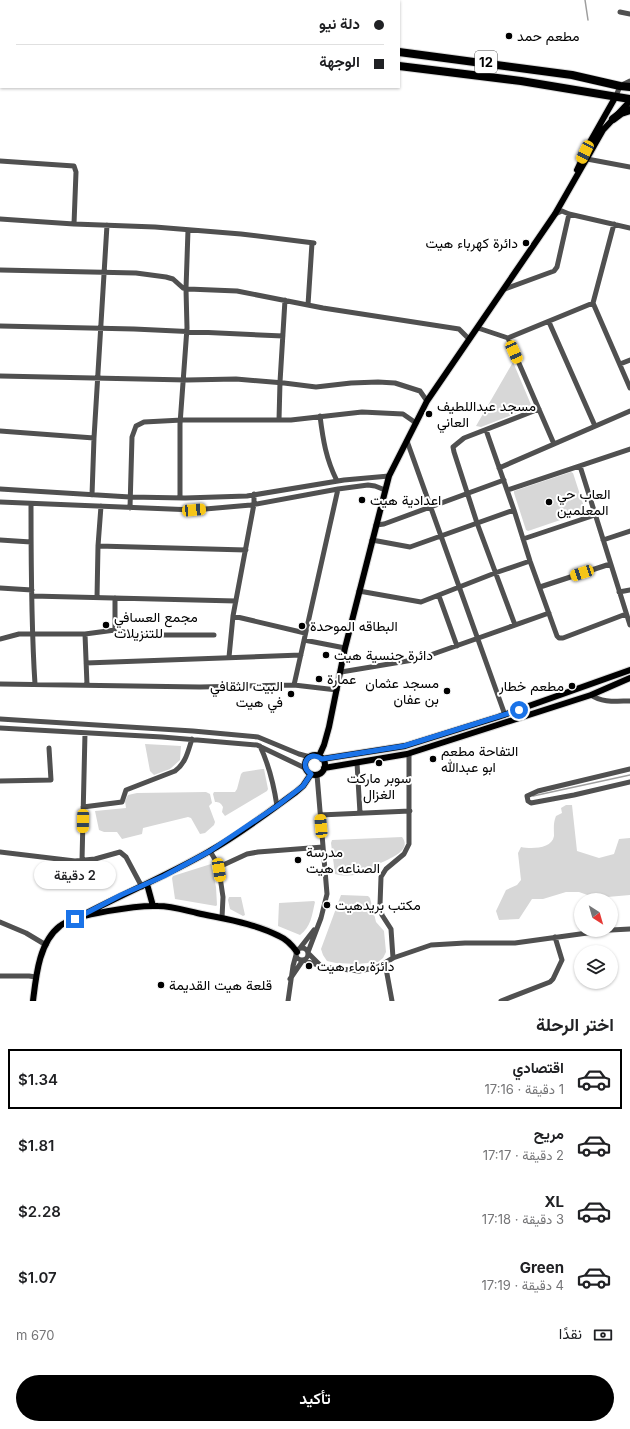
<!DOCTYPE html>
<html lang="ar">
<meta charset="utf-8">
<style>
:root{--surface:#fff;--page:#f2f2f2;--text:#202124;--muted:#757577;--line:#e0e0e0;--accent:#000}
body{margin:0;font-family:Inter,Vazirmatn,sans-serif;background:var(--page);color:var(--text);direction:rtl;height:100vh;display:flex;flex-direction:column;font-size:15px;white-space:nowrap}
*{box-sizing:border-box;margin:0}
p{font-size:13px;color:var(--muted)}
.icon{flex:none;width:22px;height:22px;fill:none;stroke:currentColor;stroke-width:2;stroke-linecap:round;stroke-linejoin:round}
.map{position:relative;height:1001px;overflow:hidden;direction:ltr}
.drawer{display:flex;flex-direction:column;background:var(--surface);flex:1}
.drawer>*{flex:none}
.guide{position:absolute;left:0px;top:0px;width:400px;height:88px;box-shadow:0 1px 3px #0004;direction:rtl;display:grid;align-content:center;height:88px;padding:0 16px;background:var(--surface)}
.needle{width:26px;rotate:143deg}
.controls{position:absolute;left:574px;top:893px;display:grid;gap:8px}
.controls a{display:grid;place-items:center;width:44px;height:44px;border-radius:50%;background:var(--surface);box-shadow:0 1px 3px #0004;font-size:20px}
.end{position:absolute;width:18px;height:18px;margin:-9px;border:5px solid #1a73e8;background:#fff;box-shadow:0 0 0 2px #fff}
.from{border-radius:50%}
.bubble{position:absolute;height:28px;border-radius:14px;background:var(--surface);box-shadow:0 1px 3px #0004;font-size:13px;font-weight:600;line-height:28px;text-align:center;direction:rtl}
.car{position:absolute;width:12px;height:24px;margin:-12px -6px;border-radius:5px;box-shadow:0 0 3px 1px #0007;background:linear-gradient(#f5c518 24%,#345 0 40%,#f5c518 0 76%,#345 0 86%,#f5c518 0)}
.guide b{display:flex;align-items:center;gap:14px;height:38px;font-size:15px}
.guide b+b{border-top:1px solid var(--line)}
.guide i{width:10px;height:10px;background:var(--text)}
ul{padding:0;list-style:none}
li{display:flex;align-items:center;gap:12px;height:60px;margin:0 8px 6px;padding:0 8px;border:2px solid transparent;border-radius:0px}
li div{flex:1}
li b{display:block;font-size:15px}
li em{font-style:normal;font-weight:600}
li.active{border-color:var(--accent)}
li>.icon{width:36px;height:36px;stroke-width:1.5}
h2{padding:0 16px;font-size:18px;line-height:48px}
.pay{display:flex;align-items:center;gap:10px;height:44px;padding:0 16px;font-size:15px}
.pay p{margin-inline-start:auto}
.button{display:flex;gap:8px;margin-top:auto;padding:8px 16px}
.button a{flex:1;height:46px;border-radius:24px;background:var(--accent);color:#fff;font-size:16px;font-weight:600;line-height:46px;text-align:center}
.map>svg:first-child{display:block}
.green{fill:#d7d7d7}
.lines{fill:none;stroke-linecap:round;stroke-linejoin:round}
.stream{stroke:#9e9e9e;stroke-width:1.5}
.major-casing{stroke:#dbdbdb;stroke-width:8}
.highway-casing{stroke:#dbdbdb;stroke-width:10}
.minor{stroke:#505050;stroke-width:5}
.major{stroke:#000;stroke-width:6}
.highway{stroke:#000;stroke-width:8}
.route{stroke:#1a73e8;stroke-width:5}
.poi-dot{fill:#000;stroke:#fff;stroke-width:1.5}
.labels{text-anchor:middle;stroke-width:4;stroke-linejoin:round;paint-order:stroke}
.shield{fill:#fff;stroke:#4c4c4c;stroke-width:1}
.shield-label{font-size:13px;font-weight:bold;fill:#000}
.poi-label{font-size:14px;fill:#000;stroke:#fff;text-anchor:start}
</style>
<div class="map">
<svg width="630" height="1001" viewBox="0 0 630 1001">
<rect width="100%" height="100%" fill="#fff"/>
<path class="green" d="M 513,362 L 532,407 L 481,427 L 476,426 Z
M 571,472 L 573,473 L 585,510 L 584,512 L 528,531 L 526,530 L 514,493 L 514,491 Z
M 145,744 L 181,746 L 180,760 L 170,769 L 154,775 L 150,771 Z
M 262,769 L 264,769 L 268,789 L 267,791 L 225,816 L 222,812 L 223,807 C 221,803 219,802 215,802 L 213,794 L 214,792 L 235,792 L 237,789 L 241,774 L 243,772 Z
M 206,792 L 210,794 L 212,803 L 209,806 L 215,822 L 214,825 L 205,833 L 200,834 L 191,818 L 188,817 L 143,828 L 142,834 L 122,839 L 117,832 L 104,832 L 99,830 L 95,811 L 126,808 L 125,801 L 128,795 L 137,793 Z
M 566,805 L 572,805 L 577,851 L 599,858 L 614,854 L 619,839 L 630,838 L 630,895 L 596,898 L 579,892 L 566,892 L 543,899 L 532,899 L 519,919 L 499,920 L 496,911 L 506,890 L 517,885 L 521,880 L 518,853 L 521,847 C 531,849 552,849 554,836 C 554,828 553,824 556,816 L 562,813 L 561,808 Z
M 402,837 C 413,851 388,859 379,864 C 375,866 373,871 369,872 C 359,875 345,877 335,874 L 331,843 L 332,840 Z
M 211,864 L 216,887 L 217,905 L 216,906 L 175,899 L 172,878 L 173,876 Z
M 341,895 L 368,896 L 370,898 L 376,922 L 384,931 L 386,952 L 383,958 L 378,962 L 357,964 L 336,963 L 327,961 L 323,955 L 321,949 Z
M 229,897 L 241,897 L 245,915 L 243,916 L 230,909 L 228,900 Z
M 314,901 L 315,902 C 312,915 311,927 300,935 L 278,926 L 279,903 Z"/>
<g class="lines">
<path class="stream" d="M 585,0 L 588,20
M 533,796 L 630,775"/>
<defs>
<path id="major" d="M 577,170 L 590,142 L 616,96
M305 765a10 10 0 1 1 20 0a10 10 0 1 1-20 0Z
M 319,756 L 324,745 L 329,727 L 345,648 L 389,476 L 427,401 L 555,214 L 603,130 L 630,101
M 322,759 L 405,746 L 498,717 L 630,670
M 324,768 L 407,754 L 591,695 L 630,678
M 147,884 L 153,906
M 83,915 C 125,893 168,875 208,852 C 239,835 267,813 296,792 L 303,786 L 311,774
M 33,1001 C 36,976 39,942 60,926 C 75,914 139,905 158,906 C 171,906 184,910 197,913 C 224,919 254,923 279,936 C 286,939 292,945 297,952"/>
<path id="highway" d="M 0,33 L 1,33
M 0,50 L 1,50
M 399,52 L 572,75 L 620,86 L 630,87
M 399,66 L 521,81 L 630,99
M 613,119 L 621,113 L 630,110"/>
</defs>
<use href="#major" class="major-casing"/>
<use href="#highway" class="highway-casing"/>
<path class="minor" d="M 620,12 L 630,14
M 616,96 L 620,86 L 630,81
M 587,159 L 630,167
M 0,161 L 74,166 L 76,172 L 74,224
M 555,214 L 562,211 L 569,214 L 630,228
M 0,219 L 74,224 L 155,227 L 241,234 L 314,243
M 614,224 L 593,303 L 630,388
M 0,270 L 136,273 L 166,277 L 173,279 L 183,288 L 188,289 L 237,291 L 323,308 L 459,329 L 469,339
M 505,289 L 554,271 L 557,267 L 569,214
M 308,305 L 312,243
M 549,322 L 595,426
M 0,326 L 134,329 L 283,336
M 478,328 L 508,338 L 593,303
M 508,338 L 554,444
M 620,364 L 630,360
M 0,376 L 187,380 L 236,379 L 284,383 L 316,387 L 351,383 L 378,382 L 395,383 L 420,391 L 427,401
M 320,416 C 323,440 326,459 337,481
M 279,420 L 280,382 L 285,300
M 486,430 L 514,510 L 530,561 L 557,636 L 559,638 L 563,638 L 626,614
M 0,431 L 94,438
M 407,441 L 505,715
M 580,466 L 630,625
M 499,468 L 630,411
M 0,489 L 130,497 L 185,498 L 247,496 L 344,480 L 389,476
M 508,490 L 630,449
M 92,495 L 94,438 L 107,225
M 180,497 L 180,424 L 187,328 L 186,289 L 188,230
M 0,502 L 194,510 L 251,505 L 338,489 L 368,485 L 375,486 L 385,490
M 31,504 C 31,564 31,624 35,684
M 130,508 L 132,437 L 136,426 L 144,422 L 182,420 L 291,420 L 362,412 L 403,414 L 416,423
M 376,525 L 384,524 L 504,480
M 523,539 L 595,515
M 0,540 L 31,542
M 372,540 L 410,547 L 514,510
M 603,540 L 630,531
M 98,546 L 246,550
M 540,587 L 610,564
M 0,588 L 32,590
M 359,591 L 421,602 L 495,573 L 530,561
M 619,592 L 630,590
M 32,596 L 236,601
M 439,596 L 457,646
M 97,598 L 98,546 L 101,506
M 233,616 L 305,633
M 515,625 L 477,523 L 454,452 L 453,447 L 464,438 L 539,409
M 115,630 L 115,598
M 85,634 L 87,685
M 0,639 L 19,634 L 85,634 L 115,630 L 137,635 L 214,635
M 304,640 L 345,648
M 229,657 L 233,616 L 254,504 L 254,494
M 86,663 L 301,655
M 341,672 L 419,659 L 549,613
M 0,684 L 200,687 L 294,685 L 337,690
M 294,685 L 338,489
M 591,695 C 602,703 617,701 630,701
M 0,719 L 193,731 L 258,737 L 299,754 L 310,757
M 0,728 L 162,737 L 257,745 L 305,768
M 260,746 C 269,765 274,786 277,806
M 357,763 L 360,813
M 630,769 L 538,791 L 527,796 L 528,801 L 531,803 L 574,795 L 630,782
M 0,781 L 51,780 L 49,748
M 83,807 L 122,802 L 126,790 L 175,771 C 186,763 188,751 192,739
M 320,815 L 410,811
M 210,851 L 220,868
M 0,852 L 75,861 L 95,859 L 120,852 L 126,857 L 142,887
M 82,861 L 85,733
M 222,918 L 223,897 L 219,870 L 221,866 L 247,854 L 258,852 L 323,847
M 0,922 L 26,933 L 46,945
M 611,930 L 630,929
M 300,948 L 314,930
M296 954a6 6 0 1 1 12 0a6 6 0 1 1-12 0Z
M 308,952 L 321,918 L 327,894 L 317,775
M 308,953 L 320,965
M 393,958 L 391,929 L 382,915 L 380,905 L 381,877 L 386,869 L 404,854 L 409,844 L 409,754
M 385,963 L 392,1001
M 0,976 L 29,976 L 36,977
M 290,979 L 303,960 L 323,967 L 359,971 L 378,967 L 393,958 L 431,945 L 465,943 L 515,943 L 609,930
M 288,1001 L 293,966 L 296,955
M 501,1001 L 550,982 L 553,979 L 562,960 L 555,937"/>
<use href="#major" class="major"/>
<use href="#highway" class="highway"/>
</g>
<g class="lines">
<path class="route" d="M 75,919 L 121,895 L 164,876 L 210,851 L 277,806 L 303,786 L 311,774 C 298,766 309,749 322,759 L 404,746 L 519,710"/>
</g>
<g class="poi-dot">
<circle cx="509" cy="36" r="4"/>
<circle cx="526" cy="243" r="4"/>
<circle cx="429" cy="414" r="4"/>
<circle cx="362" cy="500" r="4"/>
<circle cx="549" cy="502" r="4"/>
<circle cx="106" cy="625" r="4"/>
<circle cx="302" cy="626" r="4"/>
<circle cx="326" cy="655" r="4"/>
<circle cx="319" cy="679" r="4"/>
<circle cx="572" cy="686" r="4"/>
<circle cx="447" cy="691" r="4"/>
<circle cx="291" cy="694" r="4"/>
<circle cx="433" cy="759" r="4"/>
<circle cx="379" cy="763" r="4"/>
<circle cx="298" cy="860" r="4"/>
<circle cx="327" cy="905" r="4"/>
<circle cx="309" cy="966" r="4"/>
<circle cx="161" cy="985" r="4"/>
</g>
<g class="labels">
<rect class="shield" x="475" y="51" width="22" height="22" rx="3"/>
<g class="shield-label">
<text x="486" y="67">12</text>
</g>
<g class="poi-label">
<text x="517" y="41">مطعم حمد</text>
<text x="518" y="248" text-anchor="end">دائرة كهرباء هيت</text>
<text x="437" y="411">مسجد عبداللطيف<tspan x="437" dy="16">العاني</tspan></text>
<text x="557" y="499">العاب حي<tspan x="557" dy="16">المعلمين</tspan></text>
<text x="370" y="505">اعدادية هيت</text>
<text x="114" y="622">مجمع العسافي<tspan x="114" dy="16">للتنزيلات</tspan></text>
<text x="310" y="631">البطاقه الموحدة</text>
<text x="334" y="660">دائرة جنسية هيت</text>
<text x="327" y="684">عمارة</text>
<text x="439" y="688" text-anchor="end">مسجد عثمان<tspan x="439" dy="16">بن عفان</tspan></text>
<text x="283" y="691" text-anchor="end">البيت الثقافي<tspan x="283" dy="16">في هيت</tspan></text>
<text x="564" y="691" text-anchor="end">مطعم خطار</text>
<text x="441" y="756">التفاحة مطعم<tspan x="441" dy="16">ابو عبدالله</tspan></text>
<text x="379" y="783" text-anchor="middle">سوبر ماركت<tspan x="379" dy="16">الغزال</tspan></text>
<text x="306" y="857">مدرسة<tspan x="306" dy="16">الصناعه هيت</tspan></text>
<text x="335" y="910">مكتب بريدهيت</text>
<text x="317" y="971">دائرة ماء هيت</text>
<text x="169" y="990">قلعة هيت القديمة</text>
</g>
</g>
</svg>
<div class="controls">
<a><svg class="needle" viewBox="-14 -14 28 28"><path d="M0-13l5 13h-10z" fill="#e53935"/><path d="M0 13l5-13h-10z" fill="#757577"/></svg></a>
<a><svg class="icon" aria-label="layers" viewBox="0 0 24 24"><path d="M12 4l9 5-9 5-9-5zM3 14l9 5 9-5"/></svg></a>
</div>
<i class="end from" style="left:519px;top:710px"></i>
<i class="end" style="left:75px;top:919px"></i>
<div class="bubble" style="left:34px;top:861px;width:82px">2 دقيقة</div>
<i class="car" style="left:585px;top:152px;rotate:206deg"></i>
<i class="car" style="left:514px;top:352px;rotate:156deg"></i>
<i class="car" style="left:194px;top:510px;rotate:85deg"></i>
<i class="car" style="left:582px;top:573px;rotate:252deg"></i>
<i class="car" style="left:83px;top:821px;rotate:181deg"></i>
<i class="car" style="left:321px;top:826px;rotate:355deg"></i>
<i class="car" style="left:219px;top:870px;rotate:171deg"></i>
<div class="guide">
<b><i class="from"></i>دلة نيو</b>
<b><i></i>الوجهة</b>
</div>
</div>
<section class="drawer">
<h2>اختر الرحلة</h2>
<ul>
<li class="active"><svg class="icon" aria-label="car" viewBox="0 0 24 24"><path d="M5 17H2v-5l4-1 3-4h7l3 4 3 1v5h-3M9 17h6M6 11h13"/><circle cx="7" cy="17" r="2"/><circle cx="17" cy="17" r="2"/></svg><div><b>اقتصادي</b><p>1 دقيقة · 17:16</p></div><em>$1.34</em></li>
<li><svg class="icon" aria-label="car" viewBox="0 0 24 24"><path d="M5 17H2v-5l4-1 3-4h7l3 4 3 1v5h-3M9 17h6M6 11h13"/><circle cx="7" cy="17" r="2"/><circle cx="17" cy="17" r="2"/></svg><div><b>مريح</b><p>2 دقيقة · 17:17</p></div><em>$1.81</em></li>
<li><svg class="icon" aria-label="car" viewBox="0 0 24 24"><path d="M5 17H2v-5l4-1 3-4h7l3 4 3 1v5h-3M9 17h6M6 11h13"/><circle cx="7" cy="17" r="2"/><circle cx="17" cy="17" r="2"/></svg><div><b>XL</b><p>3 دقيقة · 17:18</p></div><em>$2.28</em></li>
<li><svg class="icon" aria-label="car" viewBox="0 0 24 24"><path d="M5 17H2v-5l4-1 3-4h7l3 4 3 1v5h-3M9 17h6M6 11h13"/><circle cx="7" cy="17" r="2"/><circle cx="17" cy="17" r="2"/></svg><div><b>Green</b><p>4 دقيقة · 17:19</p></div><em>$1.07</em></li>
</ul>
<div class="pay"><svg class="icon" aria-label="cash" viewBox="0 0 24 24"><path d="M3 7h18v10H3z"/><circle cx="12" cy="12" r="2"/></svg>نقدًا<p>670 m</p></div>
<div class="button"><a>تأكيد</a></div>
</section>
